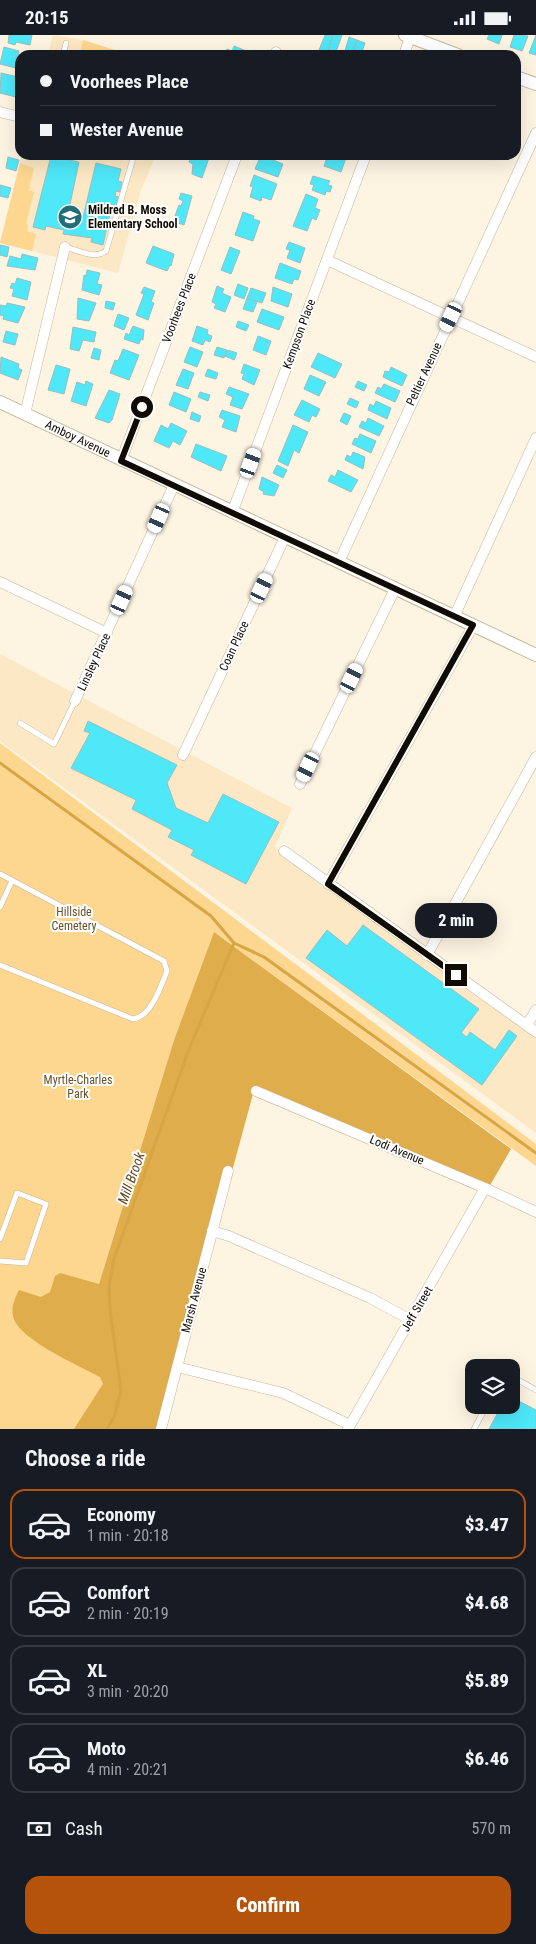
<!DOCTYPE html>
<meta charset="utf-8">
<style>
:root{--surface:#171b24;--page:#20242c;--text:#f1f3f6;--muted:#9ea1a6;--line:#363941;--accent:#b45309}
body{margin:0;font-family:"Roboto Condensed",sans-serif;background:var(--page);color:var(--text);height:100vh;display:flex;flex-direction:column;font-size:19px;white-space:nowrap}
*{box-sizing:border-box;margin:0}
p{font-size:16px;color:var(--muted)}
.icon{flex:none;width:28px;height:28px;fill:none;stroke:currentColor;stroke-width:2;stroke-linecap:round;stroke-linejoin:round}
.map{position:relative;height:1394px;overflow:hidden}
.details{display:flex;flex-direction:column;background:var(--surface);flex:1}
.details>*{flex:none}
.top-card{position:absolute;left:15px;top:15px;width:506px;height:110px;border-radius:15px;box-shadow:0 5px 20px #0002;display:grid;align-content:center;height:110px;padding:0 25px;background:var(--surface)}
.buttons{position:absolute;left:465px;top:1324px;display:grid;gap:10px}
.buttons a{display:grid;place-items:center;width:55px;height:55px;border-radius:10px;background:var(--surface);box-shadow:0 5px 20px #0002;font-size:25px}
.end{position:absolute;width:22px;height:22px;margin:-11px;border:6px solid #100b03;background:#fff;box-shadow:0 0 0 2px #fff}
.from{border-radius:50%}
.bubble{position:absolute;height:35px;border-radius:15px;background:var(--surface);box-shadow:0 5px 20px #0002;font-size:16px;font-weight:800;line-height:35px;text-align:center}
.car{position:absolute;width:15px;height:30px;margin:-15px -8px;border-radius:6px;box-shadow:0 0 4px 1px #0007;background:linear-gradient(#fff 24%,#345 0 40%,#fff 0 76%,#345 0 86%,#fff 0)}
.top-card b{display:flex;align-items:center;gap:18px;height:48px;font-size:19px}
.top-card b+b{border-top:1px solid var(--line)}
.top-card i{width:12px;height:12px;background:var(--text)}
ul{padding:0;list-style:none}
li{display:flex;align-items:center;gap:15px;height:70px;margin:0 10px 8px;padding:0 15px;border:2px solid var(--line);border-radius:15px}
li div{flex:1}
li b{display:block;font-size:19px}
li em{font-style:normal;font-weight:800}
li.current{border-color:var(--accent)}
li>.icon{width:45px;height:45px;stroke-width:1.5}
h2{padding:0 25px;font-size:22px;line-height:60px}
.pay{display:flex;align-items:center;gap:12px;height:55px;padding:0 25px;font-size:19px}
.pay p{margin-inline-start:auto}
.primary-button{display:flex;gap:10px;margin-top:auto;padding:10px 25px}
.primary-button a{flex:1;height:58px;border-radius:15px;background:var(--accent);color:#fff;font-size:20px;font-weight:800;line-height:58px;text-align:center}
.status{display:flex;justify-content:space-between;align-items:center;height:35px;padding:0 25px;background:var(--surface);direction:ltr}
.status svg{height:14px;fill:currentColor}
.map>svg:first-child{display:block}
.built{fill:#fce8c4}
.green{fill:#fdd690}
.forest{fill:#dfad4b}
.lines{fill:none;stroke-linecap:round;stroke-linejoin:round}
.stream{stroke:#d7a543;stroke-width:3}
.building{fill:#4ee8f9;stroke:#97bec2}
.service-casing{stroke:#c6b79b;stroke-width:6}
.minor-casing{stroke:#c6b79b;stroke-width:11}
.tertiary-casing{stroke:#c6b79b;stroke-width:14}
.service{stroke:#fff;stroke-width:5}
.minor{stroke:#fff;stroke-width:10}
.tertiary{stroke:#fff;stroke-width:12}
.route{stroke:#100b03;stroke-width:6}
.labels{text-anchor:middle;stroke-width:4;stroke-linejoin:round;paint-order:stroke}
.poi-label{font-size:12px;font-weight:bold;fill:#100b03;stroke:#fff;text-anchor:start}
.street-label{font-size:12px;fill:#100b03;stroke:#fff}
.park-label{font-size:12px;fill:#67522a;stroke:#fff}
.water-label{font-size:14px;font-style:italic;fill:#5e4921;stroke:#fff}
</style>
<div class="status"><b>20:15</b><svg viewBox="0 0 49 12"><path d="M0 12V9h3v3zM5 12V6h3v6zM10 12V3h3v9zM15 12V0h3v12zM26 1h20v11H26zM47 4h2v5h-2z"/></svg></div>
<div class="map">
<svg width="536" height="1394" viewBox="0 0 536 1394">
<rect width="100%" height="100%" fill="#fdf4e2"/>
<path class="built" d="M 53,0 L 83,5 L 130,20 L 48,20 Z
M 22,120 L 156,120 L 141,155 L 118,238 L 0,208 Z
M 0,619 L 292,773 L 275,812 L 536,1003 L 536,1098 L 0,706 Z"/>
<path class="green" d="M 83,5 L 130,20 L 80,20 Z
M 20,128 L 34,133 L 29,155 L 34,157 L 26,189 L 28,190 L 27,196 L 36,199 L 32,216 L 0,208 Z
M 0,708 L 536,1109 L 536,1131 L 214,897 L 174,1005 L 99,1249 L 113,1330 L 92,1394 L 0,1394 Z"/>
<path class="forest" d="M 214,897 L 511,1114 L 485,1159 L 253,1059 L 162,1394 L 74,1394 L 103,1349 L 100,1342 C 80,1331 17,1304 13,1281 C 11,1272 15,1263 19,1255 L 41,1262 L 50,1257 L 55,1241 L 60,1238 L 99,1249 L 174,1005 Z"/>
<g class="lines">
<path class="stream" d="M 0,728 L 211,881 L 234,908 L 264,922 L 536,1118
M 107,1394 L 114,1382 L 121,1356 L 110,1275 L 109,1251 L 114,1224 L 189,1014 L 234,908"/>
</g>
<path class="building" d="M 9,0 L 32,0 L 30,10 L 16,7 L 15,10 L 8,8 Z
M 325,0 L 333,0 L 327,18 L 319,15 Z
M 333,0 L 342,0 L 335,20 L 331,20 L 327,18 Z
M 489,0 L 502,0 L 499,9 L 487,4 Z
M 514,0 L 528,1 L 522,16 L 510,12 Z
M 536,0 L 536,20 L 529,18 Z
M 349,2 L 357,5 L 352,19 L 345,16 Z
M 357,5 L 365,8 L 361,20 L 352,19 Z
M 234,11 L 249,17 L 248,20 L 225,20 L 227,14 L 232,16 Z
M 4,12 L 19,16 L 18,23 L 20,24 L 20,34 L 0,29 Z
M 1,38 L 18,42 L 15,52 L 19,53 L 16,62 L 0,58 Z
M 191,120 L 210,120 L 202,143 L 192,139 L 193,129 L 189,127 Z
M 261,120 L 283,129 L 278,142 L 255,134 Z
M 328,120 L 346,123 L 341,137 L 324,131 Z
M 51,121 L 79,127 L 69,174 L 76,176 L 74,180 L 83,182 L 96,128 L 121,134 L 118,146 L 122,147 L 120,157 L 116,156 L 115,161 L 119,162 L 116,171 L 112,170 L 103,210 L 91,207 L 92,203 L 63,199 L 64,195 L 46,191 L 45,195 L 33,192 Z
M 8,122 L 19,125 L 16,136 L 6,133 Z
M 254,140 L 277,149 L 271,165 L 262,162 L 261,166 L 250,162 L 253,152 L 250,151 Z
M 313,141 L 330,146 L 328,150 L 332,151 L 330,157 L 326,156 L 325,160 L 312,155 L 314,150 L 310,149 Z
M 0,150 L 11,153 L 8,163 L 0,161 Z
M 181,158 L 192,161 L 184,190 L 173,186 L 179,170 L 181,171 L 183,166 L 179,164 Z
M 306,159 L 318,164 L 315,173 L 320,175 L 316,185 L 312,183 L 307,196 L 293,191 Z
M 243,177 L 254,181 L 253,184 L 260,186 L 253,206 L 235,200 Z
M 289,207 L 305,213 L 300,228 L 287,223 L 290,215 L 286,214 Z
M 0,210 L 9,212 L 7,222 L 0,220 Z
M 153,211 L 174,219 L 171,231 L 170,230 L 167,236 L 146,228 Z
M 230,212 L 240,216 L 231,239 L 221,235 Z
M 22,219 L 38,223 L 35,235 L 7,231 L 10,221 L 21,224 Z
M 280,228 L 301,236 L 298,245 L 294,244 L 292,249 L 275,243 Z
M 87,235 L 100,238 L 97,249 L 102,250 L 99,260 L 82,255 L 84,240 L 86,241 Z
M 17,243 L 31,247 L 27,265 L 12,261 L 14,254 L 10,253 L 12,248 L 15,249 Z
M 238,249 L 248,253 L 244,264 L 234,260 Z
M 217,251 L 224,254 L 222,258 L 231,262 L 225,277 L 214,273 L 216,269 L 212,267 Z
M 144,252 L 155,256 L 151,267 L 154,268 L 148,285 L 136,280 L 144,259 L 141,258 Z
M 273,252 L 292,259 L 288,272 L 271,266 Z
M 251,253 L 266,258 L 262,268 L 247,263 Z
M 78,263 L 96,268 L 89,286 L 77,284 Z
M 247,263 L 257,267 L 253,277 L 243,274 Z
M 106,266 L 115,268 L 113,275 L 105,273 Z
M 7,268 L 25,272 L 18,288 L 3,284 L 4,281 L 0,280 L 0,270 L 6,271 Z
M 262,274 L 284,282 L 279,295 L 257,287 Z
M 118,279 L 129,283 L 124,295 L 114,291 Z
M 238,286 L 249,290 L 246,296 L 236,292 Z
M 133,291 L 144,295 L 143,305 L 141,304 L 139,309 L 124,304 L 126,298 L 129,300 Z
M 197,291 L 208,295 L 207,299 L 212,301 L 210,307 L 205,305 L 203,310 L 192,306 Z
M 73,292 L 96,297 L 94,307 L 83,305 L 79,316 L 70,314 Z
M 6,296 L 18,299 L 15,310 L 3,307 Z
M 258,301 L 271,306 L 266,320 L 253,315 Z
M 190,312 L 203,317 L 197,332 L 184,327 Z
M 217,312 L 227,315 L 224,323 L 214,320 Z
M 94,313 L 101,315 L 99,325 L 91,323 Z
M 123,314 L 139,320 L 129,345 L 110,338 L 115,325 L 118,326 Z
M 228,315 L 237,318 L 234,325 L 225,321 Z
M 318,318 L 342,329 L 335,343 L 311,332 Z
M 1,322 L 19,329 L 18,333 L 22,335 L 18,345 L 0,338 Z
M 244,329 L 260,335 L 254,350 L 242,344 L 244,339 L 241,338 Z
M 56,330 L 70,334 L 64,359 L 48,355 Z
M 391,332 L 407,340 L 402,351 L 383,342 L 385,336 L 389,337 Z
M 183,334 L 194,338 L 188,354 L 176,350 Z
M 208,334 L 218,338 L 216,344 L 205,341 Z
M 310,340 L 326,347 L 319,361 L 304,354 Z
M 86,346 L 93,349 L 86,371 L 71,366 L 77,347 L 85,350 Z
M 358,346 L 367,350 L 364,356 L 355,352 Z
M 384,349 L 400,356 L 395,367 L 375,358 L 378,352 L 381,354 Z
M 229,352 L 249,359 L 242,374 L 230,370 L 233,362 L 226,359 Z
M 109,355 L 120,359 L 112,385 L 109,388 L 95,383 Z
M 174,357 L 191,364 L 186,377 L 169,370 Z
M 200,357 L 210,360 L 208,366 L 198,362 Z
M 350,363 L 359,367 L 356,373 L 347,369 Z
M 302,365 L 320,374 L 316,382 L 312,380 L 309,387 L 294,380 Z
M 376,366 L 391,373 L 387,384 L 368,375 L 370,369 L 374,371 Z
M 222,375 L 240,381 L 236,397 L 222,392 L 225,385 L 219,382 Z
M 192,377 L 201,381 L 199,387 L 190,384 Z
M 344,378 L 351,381 L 347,390 L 340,386 Z
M 368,383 L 384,391 L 379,401 L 359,392 L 362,386 L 366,388 Z
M 171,388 L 187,396 L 180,410 L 173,406 L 169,413 L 154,406 L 161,390 L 168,394 Z
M 293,390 L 308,397 L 299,418 L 294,415 L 288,431 L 278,426 Z
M 360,399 L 376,406 L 371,418 L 352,409 L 355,403 L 358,404 Z
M 196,409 L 227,421 L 221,436 L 191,422 Z
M 353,417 L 365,422 L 363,434 L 345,425 L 347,420 L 351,422 Z
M 277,430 L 287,435 L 283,443 L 273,438 Z
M 338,435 L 358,445 L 351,457 L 328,446 L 331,440 L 335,442 Z
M 262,442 L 279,450 L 274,461 L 263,459 L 264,457 L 259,454 Z
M 88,686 L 177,730 L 167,748 L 176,773 L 208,788 L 223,759 L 279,787 L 246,849 L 191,820 L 194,815 L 168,802 L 172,795 L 132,774 L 136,765 L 71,733 L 90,698 L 84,696 Z
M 363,890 L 479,974 L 461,998 L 467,1002 L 470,997 L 495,1015 L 509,995 L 517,1001 L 482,1050 L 306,923 L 327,895 L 347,911 Z
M 511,1362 L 536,1375 L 536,1394 L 489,1394 L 502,1370 L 511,1370 Z"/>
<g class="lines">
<defs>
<path id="service" d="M 63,20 L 66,8
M 65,212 C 78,215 94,225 106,216 L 134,120
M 20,688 L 54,709 L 75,666
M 0,839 L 164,926 L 167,936 C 161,951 151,982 133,984 L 0,930
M 0,872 L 12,846
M 0,1204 L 17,1158 L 46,1169 L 26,1228 L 0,1226
M 511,1341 L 536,1355
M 474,1394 L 487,1370"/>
<path id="minor" d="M 275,20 L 276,17
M 404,20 L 410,2
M 0,77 L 20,82
M 327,225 L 536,322
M 25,379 L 65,212
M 121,426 L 237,120
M 232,478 L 366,120
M 339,527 L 536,98
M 0,547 L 107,598
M 454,582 L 536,403
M 75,666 L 174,450
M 183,720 L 285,502
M 300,749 L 395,554
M 284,816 L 536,997
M 328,849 L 473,591
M 427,920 L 536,722
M 527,990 L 536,975
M 256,1056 L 485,1153 L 536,1177
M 212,1196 L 229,1201 L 370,1263 L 411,1285
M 177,1332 L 283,1358 L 350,1390
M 161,1394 L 228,1136
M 348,1394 L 485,1153"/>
<g id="tertiary">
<path d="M 405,0 L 458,20"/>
<path d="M 516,42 L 536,49"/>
<path id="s1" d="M 0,367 L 536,620"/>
</g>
</defs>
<use href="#service" class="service-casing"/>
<use href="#minor" class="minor-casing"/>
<use href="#tertiary" class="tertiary-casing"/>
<use href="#service" class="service"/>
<use href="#minor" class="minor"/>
<use href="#tertiary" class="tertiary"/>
</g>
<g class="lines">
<path class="route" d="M 142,372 L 121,426 L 473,590 L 328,849 L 456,940"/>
</g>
<defs>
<symbol id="school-disc" viewBox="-11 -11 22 22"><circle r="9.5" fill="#236e76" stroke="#fff"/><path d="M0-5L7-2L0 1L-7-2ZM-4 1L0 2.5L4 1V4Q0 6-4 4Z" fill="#fff"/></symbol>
</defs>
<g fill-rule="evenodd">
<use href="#school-disc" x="56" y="168" width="28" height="28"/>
</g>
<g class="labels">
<g class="poi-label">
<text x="88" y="179">Mildred B. Moss<tspan x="88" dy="14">Elementary School</tspan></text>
</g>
<g class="street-label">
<text transform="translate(179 273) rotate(-69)" y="4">Voorhees Place</text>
<text transform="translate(299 299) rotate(-70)" y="4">Kempson Place</text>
<text transform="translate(424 339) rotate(-65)" y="4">Peltier Avenue</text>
<text dy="4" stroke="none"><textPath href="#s1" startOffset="86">Amboy Avenue</textPath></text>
<text transform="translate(234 611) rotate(-65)" y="4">Coan Place</text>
<text transform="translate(94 627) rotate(-65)" y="4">Linsley Place</text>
<text transform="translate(397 1115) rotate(23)" y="4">Lodi Avenue</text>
<text transform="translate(194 1265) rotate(-75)" y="4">Marsh Avenue</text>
<text transform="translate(417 1274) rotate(-60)" y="4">Jeff Street</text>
</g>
<g class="park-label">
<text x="74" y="881">Hillside<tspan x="74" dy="14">Cemetery</tspan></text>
<text x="78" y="1049">Myrtle-Charles<tspan x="78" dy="14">Park</tspan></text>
</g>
<g class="water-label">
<text transform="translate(131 1143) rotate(-70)" y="5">Mill Brook</text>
</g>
</g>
</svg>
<div class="buttons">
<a><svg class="icon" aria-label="layers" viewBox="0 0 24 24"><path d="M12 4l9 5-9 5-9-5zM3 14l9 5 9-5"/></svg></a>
</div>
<i class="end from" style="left:142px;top:372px"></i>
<i class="end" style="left:456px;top:940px"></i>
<div class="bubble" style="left:415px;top:868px;width:82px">2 min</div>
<i class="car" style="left:451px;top:282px;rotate:205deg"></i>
<i class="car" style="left:251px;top:428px;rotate:20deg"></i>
<i class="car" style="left:159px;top:483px;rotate:204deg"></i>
<i class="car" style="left:262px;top:553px;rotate:25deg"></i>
<i class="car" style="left:122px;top:565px;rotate:24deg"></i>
<i class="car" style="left:352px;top:643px;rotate:26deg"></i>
<i class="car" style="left:308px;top:732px;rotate:206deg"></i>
<div class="top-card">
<b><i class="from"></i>Voorhees Place</b>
<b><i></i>Wester Avenue</b>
</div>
</div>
<section class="details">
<h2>Choose a ride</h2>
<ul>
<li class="current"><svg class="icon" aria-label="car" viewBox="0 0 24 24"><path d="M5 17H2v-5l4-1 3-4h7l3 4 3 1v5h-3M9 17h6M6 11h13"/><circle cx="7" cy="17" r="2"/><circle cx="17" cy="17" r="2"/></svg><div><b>Economy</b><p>1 min · 20:18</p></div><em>$3.47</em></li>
<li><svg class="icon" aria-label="car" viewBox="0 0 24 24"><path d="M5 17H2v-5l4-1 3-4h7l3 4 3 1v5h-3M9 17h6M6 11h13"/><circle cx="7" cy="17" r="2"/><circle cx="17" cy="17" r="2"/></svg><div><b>Comfort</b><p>2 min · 20:19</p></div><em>$4.68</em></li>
<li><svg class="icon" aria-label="car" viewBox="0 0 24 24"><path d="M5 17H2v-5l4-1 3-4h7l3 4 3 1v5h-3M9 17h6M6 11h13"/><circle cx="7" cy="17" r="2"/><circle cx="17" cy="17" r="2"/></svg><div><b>XL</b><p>3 min · 20:20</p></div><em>$5.89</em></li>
<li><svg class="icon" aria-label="car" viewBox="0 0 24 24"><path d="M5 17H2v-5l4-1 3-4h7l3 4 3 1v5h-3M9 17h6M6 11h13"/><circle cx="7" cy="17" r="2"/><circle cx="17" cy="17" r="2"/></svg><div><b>Moto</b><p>4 min · 20:21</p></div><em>$6.46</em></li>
</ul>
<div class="pay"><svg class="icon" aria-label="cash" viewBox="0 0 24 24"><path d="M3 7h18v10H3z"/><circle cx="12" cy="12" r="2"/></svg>Cash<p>570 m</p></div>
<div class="primary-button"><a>Confirm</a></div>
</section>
